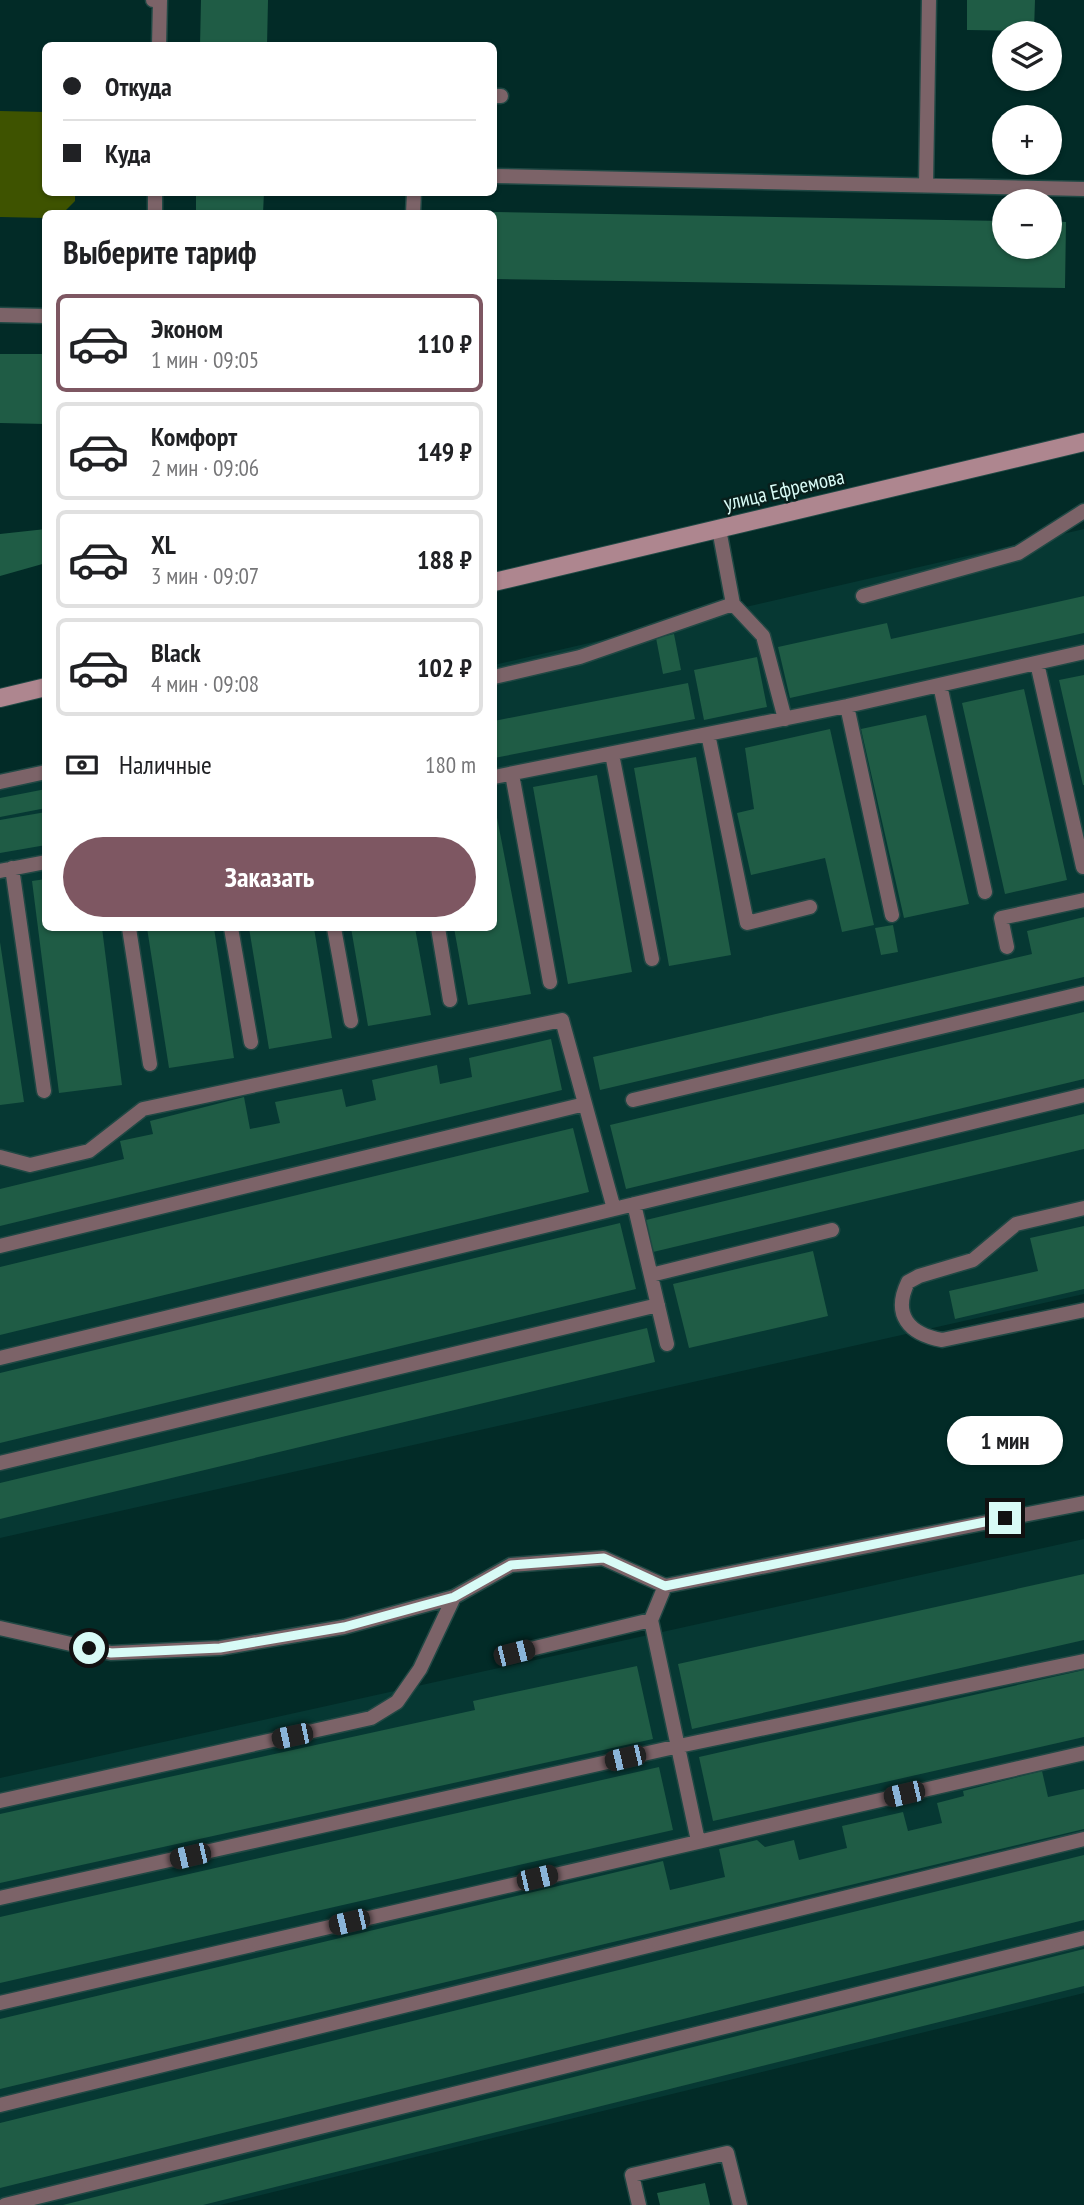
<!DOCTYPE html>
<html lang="ru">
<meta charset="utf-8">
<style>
:root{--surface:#fff;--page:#f6f6f6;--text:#202124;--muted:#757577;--line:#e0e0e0;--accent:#7e5762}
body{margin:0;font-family:"PT Sans Narrow",sans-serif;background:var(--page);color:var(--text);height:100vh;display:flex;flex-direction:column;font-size:26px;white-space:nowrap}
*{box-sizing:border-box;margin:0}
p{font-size:23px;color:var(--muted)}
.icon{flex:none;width:38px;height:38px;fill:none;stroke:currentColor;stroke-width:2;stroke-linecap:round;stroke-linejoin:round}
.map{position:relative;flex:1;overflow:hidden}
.details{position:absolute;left:42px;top:210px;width:455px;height:721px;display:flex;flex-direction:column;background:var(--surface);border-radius:10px;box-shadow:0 2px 5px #0004}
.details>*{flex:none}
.guide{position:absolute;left:42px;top:42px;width:455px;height:154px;border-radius:10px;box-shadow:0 2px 5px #0004;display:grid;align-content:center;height:154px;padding:0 21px;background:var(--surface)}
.buttons{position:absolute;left:992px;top:21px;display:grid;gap:14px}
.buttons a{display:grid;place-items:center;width:70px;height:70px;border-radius:50%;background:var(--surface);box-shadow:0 2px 5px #0004;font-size:35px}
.end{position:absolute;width:32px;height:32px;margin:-16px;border:9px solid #d8fbf6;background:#111;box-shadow:0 0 0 4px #111}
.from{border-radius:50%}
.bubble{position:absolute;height:49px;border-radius:24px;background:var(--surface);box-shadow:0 2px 5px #0004;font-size:23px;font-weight:700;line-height:49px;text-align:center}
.car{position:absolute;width:21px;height:42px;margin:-21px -10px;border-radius:9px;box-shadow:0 0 5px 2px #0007;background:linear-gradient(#222 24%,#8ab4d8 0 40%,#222 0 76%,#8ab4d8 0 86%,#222 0)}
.guide b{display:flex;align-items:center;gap:24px;height:66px;font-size:26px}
.guide b+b{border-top:2px solid var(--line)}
.guide i{width:18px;height:18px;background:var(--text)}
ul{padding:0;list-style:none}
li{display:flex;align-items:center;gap:21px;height:98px;margin:0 14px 10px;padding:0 7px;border:4px solid var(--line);border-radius:10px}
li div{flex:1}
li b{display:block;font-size:26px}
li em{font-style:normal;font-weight:700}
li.current{border-color:var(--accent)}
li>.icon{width:63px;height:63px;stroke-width:1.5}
h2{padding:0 21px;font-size:32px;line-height:84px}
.pay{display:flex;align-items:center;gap:18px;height:77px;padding:0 21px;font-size:26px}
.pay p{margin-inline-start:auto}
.cta{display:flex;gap:14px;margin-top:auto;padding:14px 21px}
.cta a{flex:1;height:80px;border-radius:42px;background:var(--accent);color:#fff;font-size:28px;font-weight:700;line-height:80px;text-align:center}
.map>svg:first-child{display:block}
.built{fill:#063833}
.green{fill:#3e5300}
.building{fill:#1f5c45}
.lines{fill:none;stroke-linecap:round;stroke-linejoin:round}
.lane-casing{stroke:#204844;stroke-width:17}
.secondary-casing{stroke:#204844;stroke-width:20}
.lane{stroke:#7c6368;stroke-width:14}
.secondary{stroke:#ae868f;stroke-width:18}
.route{stroke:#d8fbf6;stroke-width:9}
.labels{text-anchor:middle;stroke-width:5;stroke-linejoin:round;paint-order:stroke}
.street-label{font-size:21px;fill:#d8fbf6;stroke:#081f1c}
</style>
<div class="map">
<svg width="1084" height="2205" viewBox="0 0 1084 2205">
<rect width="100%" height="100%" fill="#022b27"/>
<path class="built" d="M 1084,529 L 1084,1294 L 0,1538 L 0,778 L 45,768 L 46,928 L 494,928 L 494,665 Z
M 1084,1539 L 1084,1993 L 220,2205 L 0,2205 L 0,1778 Z"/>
<path class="green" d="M 0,111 L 45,112 L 46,192 L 75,193 L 75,201 L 63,213 L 46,214 L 45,218 L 0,217 Z"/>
<path class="building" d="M 201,0 L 268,0 L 267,46 L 200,46 Z
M 967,0 L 1035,0 L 1034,31 L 967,30 Z
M 196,192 L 264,192 L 263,214 L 196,214 Z
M 494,212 L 1004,221 L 1004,247 L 1050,247 L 1050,221 L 1066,222 L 1065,288 L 494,279 Z
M 0,354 L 46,354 L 46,424 L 0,423 Z
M 46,529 L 46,563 L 0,576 L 0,534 Z
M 1084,596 L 1084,633 L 790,698 L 778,647 L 887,623 L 891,639 Z
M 674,634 L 681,670 L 663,674 L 656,638 Z
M 757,657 L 767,707 L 704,720 L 694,670 Z
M 1084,675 L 1084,785 L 1083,785 L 1059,680 Z
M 688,683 L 695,719 L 494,758 L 494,721 Z
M 1024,689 L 1067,880 L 1005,894 L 962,703 Z
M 926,715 L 969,904 L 904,918 L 861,729 Z
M 830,729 L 874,925 L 842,932 L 825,858 L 751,875 L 737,813 L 754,809 L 745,748 Z
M 696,757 L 731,955 L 669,966 L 634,768 Z
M 597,775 L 632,972 L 568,984 L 533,787 Z
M 46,789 L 46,808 L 0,817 L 0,798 Z
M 494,802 L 531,994 L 468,1005 L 454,928 L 494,928 Z
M 46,812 L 46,845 L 0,853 L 0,820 Z
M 46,879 L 46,928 L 102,928 L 122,1085 L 59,1093 L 32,881 Z
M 1084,917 L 1084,977 L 600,1090 L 593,1057 L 1032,954 L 1027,931 Z
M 893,925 L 898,952 L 881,955 L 875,928 Z
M 147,928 L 214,928 L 234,1058 L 169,1068 Z
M 249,928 L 314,928 L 332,1038 L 269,1049 Z
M 351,928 L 415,928 L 431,1015 L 368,1026 Z
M 0,942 L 24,1102 L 0,1105 Z
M 1084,1012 L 1084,1079 L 626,1189 L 610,1125 Z
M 551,1039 L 562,1090 L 0,1226 L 0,1189 L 124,1159 L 120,1141 L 153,1134 L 150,1121 L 244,1097 L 250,1129 L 280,1123 L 275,1102 L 342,1089 L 346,1107 L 376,1100 L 372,1080 L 437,1065 L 440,1084 L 472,1077 L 469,1058 Z
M 1084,1114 L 1084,1149 L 653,1252 L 646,1220 Z
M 573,1128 L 589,1192 L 0,1335 L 0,1267 Z
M 620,1223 L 636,1289 L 0,1443 L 0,1373 Z
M 1084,1226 L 1084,1289 L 955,1319 L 949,1291 L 1038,1271 L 1030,1238 Z
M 813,1251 L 828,1316 L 689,1348 L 673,1284 Z
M 647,1328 L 655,1362 L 0,1519 L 0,1483 Z
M 1084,1574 L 1084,1640 L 692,1729 L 678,1664 Z
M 637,1666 L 653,1739 L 0,1883 L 0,1814 L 475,1710 L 473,1701 Z
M 1084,1670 L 1084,1737 L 713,1821 L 699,1757 Z
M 659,1767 L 673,1830 L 0,1983 L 0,1917 Z
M 1042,1771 L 1048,1797 L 1084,1789 L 1084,1829 L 0,2089 L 0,2019 L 663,1861 L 670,1890 L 725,1877 L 719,1849 L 757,1840 L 765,1847 L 794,1840 L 799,1860 L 847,1848 L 842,1826 L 903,1812 L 908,1831 L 942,1823 L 937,1803 L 964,1796 L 963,1791 Z
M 1084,1855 L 1084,1920 L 0,2188 L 0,2123 Z
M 1084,1949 L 1084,1986 L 203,2205 L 63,2205 Z
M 705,2183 L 710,2205 L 660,2205 L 657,2193 Z"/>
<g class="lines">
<defs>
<path id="lane" d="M 153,0 L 160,0 L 159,46
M 494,96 L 501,96
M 494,176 L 1084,189
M 926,185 L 929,0
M 155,214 L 155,192
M 413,214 L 414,192
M 0,315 L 46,316
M 719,529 L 733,604 L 763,636 L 785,719
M 863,596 L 1018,553 L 1084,511
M 1037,663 L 1083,867
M 494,677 L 580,657 L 733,604
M 940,685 L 985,892
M 847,706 L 892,915
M 708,734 L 747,923 L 810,907
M 612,754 L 652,959
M 512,774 L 550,982
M 494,777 L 847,706 L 1084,652
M 0,782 L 46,772
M 12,868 L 44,1091
M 0,871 L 46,862
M 129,928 L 150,1064
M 231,928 L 251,1042
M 334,928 L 351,1021
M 438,928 L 450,1000
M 1007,947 L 1001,918 L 1084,900
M 633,1100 L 1084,993
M 0,1157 L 30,1165 L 89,1151 L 143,1109 L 562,1020 L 614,1209
M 634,1204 L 667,1344
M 1084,1208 L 1016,1224 L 973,1260 L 919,1276 L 908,1282 C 892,1315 909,1334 942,1340 L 1084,1310
M 0,1246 L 585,1104
M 651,1275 L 832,1230
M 0,1358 L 1084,1095
M 0,1463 L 658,1305
M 665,1586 L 651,1620 L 698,1841
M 0,1628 L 111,1653 L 220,1648 L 344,1627 L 454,1597 L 511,1565 L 603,1558 L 665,1586 L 1084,1503
M 514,1653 L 651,1620
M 0,1801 L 371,1718 L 397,1702 L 420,1669 L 454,1597
M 0,1898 L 679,1746 L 1084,1661
M 0,2003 L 1084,1753
M 0,2105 L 1084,1839
M 5,2205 L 1084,1938
M 639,2205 L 632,2175 L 727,2153 L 740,2205"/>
<path id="secondary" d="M 494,582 L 1084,442
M 0,698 L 46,687"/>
</defs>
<use href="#lane" class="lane-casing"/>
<use href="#secondary" class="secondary-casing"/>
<use href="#lane" class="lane"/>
<use href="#secondary" class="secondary"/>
</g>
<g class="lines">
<path class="route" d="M 89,1648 L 111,1653 L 220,1648 L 344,1627 L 454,1597 L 511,1565 L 604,1558 L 665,1586 L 1005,1518"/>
</g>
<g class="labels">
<g class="street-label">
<text transform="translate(784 490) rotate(-13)" y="7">улица Ефремова</text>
</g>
</g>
</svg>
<div class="buttons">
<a><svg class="icon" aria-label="layers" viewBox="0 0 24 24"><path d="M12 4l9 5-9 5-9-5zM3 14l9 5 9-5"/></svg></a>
<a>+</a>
<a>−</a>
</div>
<i class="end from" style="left:89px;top:1648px"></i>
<i class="end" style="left:1005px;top:1518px"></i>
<div class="bubble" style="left:947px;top:1416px;width:116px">1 мин</div>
<i class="car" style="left:514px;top:1653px;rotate:76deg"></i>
<i class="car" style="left:292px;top:1736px;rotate:258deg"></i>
<i class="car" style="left:625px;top:1758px;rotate:257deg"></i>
<i class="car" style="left:904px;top:1794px;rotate:257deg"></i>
<i class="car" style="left:190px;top:1856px;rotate:257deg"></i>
<i class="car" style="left:537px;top:1878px;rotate:77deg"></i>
<i class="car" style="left:349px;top:1922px;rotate:257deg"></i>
<div class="guide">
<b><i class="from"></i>Откуда</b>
<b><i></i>Куда</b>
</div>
<section class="details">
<h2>Выберите тариф</h2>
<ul>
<li class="current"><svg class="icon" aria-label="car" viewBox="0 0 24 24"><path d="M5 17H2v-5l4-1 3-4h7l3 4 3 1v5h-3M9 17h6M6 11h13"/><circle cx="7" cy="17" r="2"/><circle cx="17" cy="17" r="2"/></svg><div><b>Эконом</b><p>1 мин · 09:05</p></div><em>110 ₽</em></li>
<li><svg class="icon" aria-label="car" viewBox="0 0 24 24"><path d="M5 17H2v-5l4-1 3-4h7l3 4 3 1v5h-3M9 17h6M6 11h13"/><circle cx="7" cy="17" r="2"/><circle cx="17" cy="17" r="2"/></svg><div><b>Комфорт</b><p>2 мин · 09:06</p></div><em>149 ₽</em></li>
<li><svg class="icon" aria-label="car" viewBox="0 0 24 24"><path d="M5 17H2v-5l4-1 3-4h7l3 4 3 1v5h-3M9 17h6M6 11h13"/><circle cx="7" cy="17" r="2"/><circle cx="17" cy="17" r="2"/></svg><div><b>XL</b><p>3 мин · 09:07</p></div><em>188 ₽</em></li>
<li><svg class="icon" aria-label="car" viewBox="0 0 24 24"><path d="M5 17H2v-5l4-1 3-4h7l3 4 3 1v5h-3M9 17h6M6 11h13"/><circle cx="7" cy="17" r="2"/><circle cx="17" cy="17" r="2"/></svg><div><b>Black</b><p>4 мин · 09:08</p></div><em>102 ₽</em></li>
</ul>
<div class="pay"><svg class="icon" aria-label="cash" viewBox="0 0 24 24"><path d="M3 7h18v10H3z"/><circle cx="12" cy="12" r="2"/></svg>Наличные<p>180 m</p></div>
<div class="cta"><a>Заказать</a></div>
</section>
</div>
